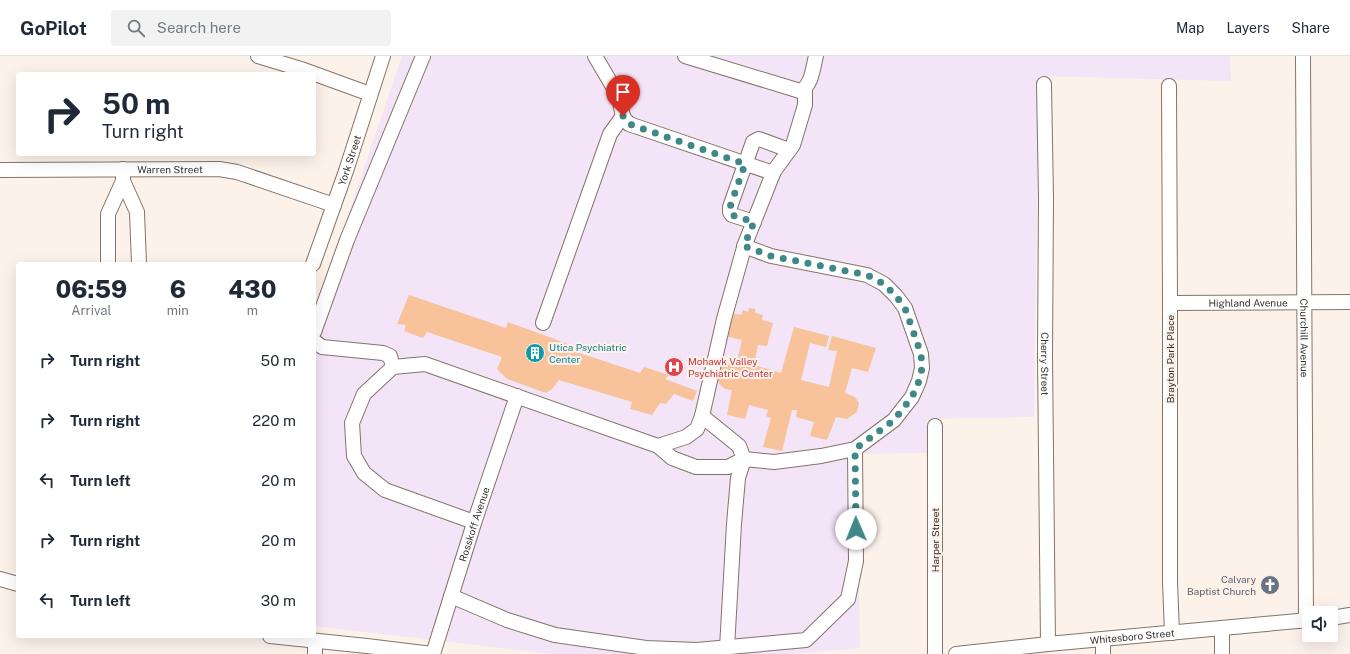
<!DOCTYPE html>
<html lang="en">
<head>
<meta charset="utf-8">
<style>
	:root { --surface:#fff; --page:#f2f2f3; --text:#1f2937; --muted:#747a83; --line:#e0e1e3 }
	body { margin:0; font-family:"Public Sans",sans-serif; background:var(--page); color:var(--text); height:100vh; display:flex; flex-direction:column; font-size:15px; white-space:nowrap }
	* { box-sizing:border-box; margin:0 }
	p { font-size:13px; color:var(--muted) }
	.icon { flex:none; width:22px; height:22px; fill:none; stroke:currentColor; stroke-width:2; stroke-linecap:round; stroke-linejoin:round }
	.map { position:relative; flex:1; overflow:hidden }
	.panel { position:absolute; left:16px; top:206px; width:300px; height:376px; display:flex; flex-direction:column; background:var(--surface); border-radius:4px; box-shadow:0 4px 16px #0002 }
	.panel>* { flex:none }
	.guide { position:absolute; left:16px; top:16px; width:300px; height:84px; border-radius:4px; box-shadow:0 4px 16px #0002; background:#fff; color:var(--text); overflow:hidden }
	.buttons { position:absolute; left:1302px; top:550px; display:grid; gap:8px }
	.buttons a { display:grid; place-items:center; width:36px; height:36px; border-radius:4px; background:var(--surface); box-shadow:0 4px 16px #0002; font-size:20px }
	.pin { position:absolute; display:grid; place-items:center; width:34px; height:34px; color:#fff; margin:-41px -17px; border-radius:50% 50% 50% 0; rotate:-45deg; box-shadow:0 0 4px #0007 }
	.pin .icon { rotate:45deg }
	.me { position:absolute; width:44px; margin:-22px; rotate:359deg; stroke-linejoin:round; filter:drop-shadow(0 0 3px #0008) }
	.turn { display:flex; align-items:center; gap:14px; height:84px; padding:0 20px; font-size:18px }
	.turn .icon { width:52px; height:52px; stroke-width:2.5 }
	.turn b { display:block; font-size:28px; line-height:34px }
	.eta { display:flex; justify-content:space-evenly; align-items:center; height:68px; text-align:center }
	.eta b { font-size:24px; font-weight:800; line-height:28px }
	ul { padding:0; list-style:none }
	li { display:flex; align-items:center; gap:12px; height:60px; padding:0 20px }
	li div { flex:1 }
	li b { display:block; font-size:15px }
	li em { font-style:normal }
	header { display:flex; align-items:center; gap:24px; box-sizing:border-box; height:56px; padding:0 20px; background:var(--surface); border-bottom:1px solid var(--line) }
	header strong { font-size:19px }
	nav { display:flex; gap:22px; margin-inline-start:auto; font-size:14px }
	.search { width:280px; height:36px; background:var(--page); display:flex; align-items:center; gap:10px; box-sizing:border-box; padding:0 14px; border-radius:4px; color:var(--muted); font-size:15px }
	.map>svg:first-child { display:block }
	.medical { fill:#f3e4f7 }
	.building { fill:#f8c29a }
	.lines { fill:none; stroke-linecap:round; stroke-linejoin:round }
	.minor-casing { stroke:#847468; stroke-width:16 }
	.minor { stroke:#fff; stroke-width:14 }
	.route { stroke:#408887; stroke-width:7; stroke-dasharray:0 12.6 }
	.labels { text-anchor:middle; stroke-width:4; stroke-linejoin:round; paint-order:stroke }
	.street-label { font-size:10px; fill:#37302b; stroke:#fdf2ea }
	.culture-label { font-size:10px; fill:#0d838f; stroke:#fdf2ea; text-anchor:start }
	.health-label { font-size:10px; fill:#be3a42; stroke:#fdf2ea; text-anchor:start }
	.worship-label { font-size:10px; fill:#5b616d; stroke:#fdf2ea; text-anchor:end }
</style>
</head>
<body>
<header>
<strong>GoPilot</strong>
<div class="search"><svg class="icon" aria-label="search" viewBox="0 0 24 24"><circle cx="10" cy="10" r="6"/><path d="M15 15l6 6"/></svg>Search here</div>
<nav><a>Map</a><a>Layers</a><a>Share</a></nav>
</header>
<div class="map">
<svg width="1350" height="598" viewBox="0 0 1350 598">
	<rect width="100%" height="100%" fill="#fdf2ea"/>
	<!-- medical -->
	<path class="medical" d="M402,0H1230L1231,25L1039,20L1034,361L927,363V397L857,398L860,592L792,598H553L314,570V260Z"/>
	<!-- building -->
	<path class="building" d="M409,239L506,272L508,266L568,288L567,293L640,317L644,311L669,319L665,323L697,335L693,345L674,338L666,348L660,347L652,359L630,353L632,346L559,324L552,333L546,337L507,323L497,313L502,301L427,276L423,282L404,275L406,269L397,268Z
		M749,252L755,253V257L763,259L762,264L773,267L767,290L758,289L754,309L781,317L794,271L829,280L826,291L810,287L801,324L829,331L837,295L828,294L832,280L876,292L868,316L852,312L845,337L855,341L859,347L857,356L847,363L836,361L827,384L810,380L814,366L796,361L797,354H792L782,395L763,391L771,362L766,360L768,354L749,349L745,363L727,359L732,334L725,333L720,329L717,323V317L721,311L726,309L730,308L736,311L742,284L725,280L731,257L741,259L743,254L748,256Z"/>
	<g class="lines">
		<defs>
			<g id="minor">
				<path d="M258,0L304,14L370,38"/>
				<path d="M595,0L619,41L623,61L629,68L773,117"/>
				<path d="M685,0L800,35C812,30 813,11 816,0"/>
				<path id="s1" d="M1303,0L1306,564"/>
				<path id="s2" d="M1044,28L1046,142L1045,301L1048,588"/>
				<path d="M1169,30L1170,247V526L1172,577"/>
				<path d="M123,113V125L137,156L139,208"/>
				<path id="s3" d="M0,114L219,113L237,116L334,149"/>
				<path d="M754,166L732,159L730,156V151L753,86L759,83L789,94"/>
				<path d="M108,208V158L123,125"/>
				<path id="s4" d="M313,208L346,115L383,0"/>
				<path id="s5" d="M1170,247L1350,246"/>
				<path d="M543,267L610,78L623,60"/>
				<path d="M314,276L347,184L423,0"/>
				<path d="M314,285L322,291L383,297L390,300L393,311"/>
				<path d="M658,390L672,402L696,411H728L744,403L739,390L702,360"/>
				<path d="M474,466L385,434L364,417L354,400L352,367L364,338L393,311L425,308L658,390L686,381L697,373L702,360L724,263L745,188L774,115L793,89L805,49V33"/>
				<path d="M0,523L18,528"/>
				<path d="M451,540L507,564L555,579L646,592L697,594L806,584L848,543L856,505L855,393"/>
				<path d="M1331,562L1350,559"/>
				<path d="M1222,572V598"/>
				<path d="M270,580L367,590L432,598"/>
				<path d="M315,585V598"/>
				<path d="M727,592L734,468L738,422L744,403L774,406L821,400L855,393L894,364L912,341L919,325L922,312L921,298L905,252L896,240L884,228L867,219L771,200L744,190"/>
				<path id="s6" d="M433,598L475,464L517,340"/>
				<path d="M935,598V370"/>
				<path id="s7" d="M956,598L1048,588L1309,564"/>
				<path d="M1103,598V584"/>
			</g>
		</defs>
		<!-- minor casing -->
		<use href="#minor" class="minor-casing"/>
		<!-- minor -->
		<use href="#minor" class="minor"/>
	</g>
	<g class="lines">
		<!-- route -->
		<path class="route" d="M623,60L629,68L745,108L730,151V156L732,159L754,166L744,190L771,200L867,219L884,228L896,240L905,252L921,298L922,312L919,325L912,341L894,364L855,393L856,473"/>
	</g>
	<!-- icons -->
	<defs>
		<symbol id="building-disc" viewBox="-11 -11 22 22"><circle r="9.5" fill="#0f9aa8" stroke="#fdf2ea"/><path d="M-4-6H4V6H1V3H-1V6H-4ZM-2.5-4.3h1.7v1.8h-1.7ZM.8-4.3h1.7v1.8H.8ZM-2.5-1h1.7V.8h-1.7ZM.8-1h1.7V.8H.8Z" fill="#fff"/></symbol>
		<symbol id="hospital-disc" viewBox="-11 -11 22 22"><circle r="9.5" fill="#e0444e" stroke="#fdf2ea"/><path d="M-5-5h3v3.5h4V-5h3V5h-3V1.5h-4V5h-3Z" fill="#fff"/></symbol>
		<symbol id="church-disc" viewBox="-11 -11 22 22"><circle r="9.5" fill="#6b7280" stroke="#fdf2ea"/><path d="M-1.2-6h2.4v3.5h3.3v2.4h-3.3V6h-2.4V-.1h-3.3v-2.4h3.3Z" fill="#fff"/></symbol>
	</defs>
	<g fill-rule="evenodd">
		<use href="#building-disc" x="524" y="286" width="22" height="22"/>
		<use href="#hospital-disc" x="663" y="300" width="22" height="22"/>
		<use href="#church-disc" x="1259" y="518" width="22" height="22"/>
	</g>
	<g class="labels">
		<!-- street labels -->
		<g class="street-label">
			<text dy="4" stroke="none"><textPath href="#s4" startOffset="110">York Street</textPath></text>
			<text dy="4" stroke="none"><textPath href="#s3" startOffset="170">Warren Street</textPath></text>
			<text dy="4" stroke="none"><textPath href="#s5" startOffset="78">Highland Avenue</textPath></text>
			<text dy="4" stroke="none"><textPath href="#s1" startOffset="282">Churchill Avenue</textPath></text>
			<text transform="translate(1170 303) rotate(-90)" y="4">Brayton Park Place</text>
			<text dy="4" stroke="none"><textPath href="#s2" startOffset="280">Cherry Street</textPath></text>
			<text dy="4" stroke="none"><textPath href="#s6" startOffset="136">Rosskoff Avenue</textPath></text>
			<text transform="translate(935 484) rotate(-90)" y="4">Harper Street</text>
			<text dy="4" stroke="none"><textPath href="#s7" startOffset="177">Whitesboro Street</textPath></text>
		</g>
		<!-- culture labels -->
		<g class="culture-label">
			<text x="549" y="295">Utica Psychiatric<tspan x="549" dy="12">Center</tspan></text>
		</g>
		<!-- health labels -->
		<g class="health-label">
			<text x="688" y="309">Mohawk Valley<tspan x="688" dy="12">Psychiatric Center</tspan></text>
		</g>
		<!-- worship labels -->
		<g class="worship-label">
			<text x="1256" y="527">Calvary<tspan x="1256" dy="12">Baptist Church</tspan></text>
		</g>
	</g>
</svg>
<div class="buttons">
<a><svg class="icon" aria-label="sound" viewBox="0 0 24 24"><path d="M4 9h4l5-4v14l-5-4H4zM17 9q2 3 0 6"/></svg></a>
</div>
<div class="pin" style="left:623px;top:60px;background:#d93025"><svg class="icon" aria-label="arrive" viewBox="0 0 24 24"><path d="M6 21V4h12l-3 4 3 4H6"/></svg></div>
<svg class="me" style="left:856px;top:473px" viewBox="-20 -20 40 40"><circle r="19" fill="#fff"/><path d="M0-13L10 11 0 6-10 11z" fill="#408887"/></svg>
<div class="guide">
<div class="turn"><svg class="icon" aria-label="right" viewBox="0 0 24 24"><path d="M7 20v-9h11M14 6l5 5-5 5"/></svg><div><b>50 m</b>Turn right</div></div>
</div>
<section class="panel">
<div class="eta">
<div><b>06:59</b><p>Arrival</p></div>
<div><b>6</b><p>min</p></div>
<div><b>430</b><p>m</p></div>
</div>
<ul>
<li><svg class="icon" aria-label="right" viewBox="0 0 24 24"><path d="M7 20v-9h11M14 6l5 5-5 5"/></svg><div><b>Turn right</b></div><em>50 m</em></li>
<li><svg class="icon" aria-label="right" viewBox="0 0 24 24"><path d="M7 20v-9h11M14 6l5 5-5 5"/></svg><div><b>Turn right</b></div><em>220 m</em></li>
<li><svg class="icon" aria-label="left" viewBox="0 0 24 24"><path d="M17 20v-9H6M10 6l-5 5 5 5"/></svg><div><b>Turn left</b></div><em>20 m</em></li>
<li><svg class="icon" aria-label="right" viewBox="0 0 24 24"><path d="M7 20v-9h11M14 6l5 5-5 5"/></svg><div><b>Turn right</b></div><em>20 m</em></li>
<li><svg class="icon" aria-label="left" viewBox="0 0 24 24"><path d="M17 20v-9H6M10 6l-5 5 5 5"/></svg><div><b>Turn left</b></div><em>30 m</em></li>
</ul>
</section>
</div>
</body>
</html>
